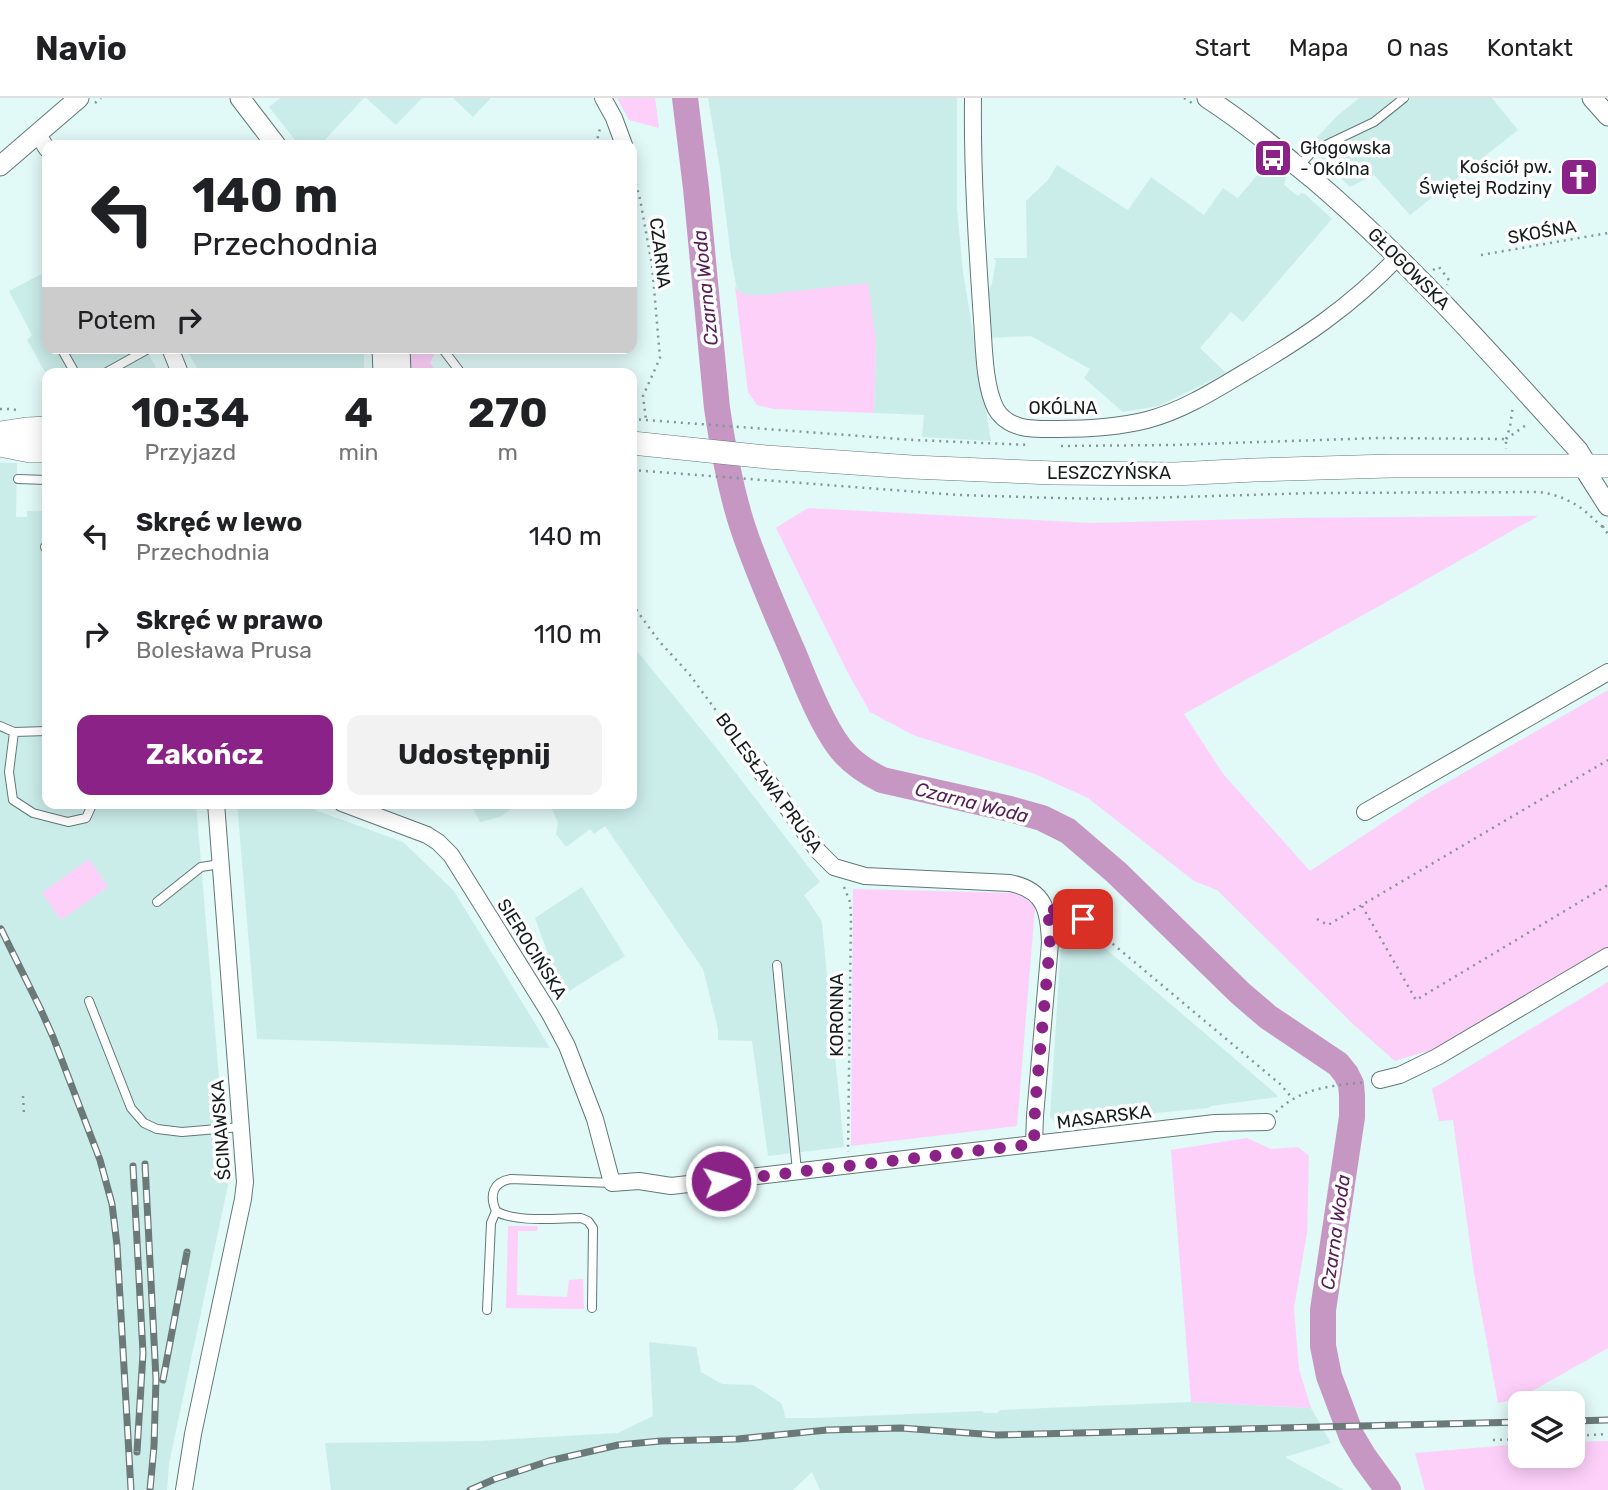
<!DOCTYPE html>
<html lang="pl">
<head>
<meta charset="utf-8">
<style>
	:root { --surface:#fff; --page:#f2f2f2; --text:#202124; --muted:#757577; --line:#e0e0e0; --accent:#8a2288 }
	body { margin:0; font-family:Rubik,sans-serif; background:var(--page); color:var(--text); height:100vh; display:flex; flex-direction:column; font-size:26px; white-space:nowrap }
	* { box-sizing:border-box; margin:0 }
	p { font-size:23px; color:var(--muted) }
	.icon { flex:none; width:38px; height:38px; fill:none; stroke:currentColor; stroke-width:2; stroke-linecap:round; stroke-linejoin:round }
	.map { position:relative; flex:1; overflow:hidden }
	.panel { position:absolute; left:42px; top:270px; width:595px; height:441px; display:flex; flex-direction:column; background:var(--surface); border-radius:14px; box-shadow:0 4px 18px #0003 }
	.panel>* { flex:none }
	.hud { position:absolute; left:42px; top:42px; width:595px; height:214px; border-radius:14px; box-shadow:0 4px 18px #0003; background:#fff; color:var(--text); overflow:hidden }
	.buttons { position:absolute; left:1508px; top:1293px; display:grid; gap:14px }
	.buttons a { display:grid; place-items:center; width:77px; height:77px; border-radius:14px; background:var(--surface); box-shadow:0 4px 18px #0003; font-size:35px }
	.pin { position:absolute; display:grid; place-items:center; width:60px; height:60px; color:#fff; margin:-30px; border-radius:14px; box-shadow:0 4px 10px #0006 }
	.me { position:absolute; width:77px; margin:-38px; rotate:84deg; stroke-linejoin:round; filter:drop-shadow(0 0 5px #0008) }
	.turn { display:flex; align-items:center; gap:24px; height:147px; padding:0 35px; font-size:32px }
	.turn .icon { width:91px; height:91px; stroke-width:2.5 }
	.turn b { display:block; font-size:49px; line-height:60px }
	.then { display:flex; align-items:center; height:66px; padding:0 35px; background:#0003; gap:14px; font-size:26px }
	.eta { display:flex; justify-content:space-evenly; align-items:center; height:119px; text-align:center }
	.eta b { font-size:42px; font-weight:700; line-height:49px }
	.cta { display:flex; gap:14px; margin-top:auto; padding:14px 35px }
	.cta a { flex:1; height:80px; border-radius:14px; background:var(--accent); color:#fff; font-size:28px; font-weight:700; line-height:80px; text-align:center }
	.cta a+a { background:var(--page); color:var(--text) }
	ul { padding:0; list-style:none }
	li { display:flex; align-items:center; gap:21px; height:98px; padding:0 35px }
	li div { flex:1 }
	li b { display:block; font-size:26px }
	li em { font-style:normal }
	header { display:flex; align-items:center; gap:42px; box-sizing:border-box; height:98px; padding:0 35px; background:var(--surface); border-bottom:2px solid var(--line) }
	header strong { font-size:33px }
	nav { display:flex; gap:38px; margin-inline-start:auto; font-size:24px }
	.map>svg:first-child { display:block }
	.built { fill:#cbedea }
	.green { fill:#fdd0fa }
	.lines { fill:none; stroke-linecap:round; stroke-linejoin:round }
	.river { stroke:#c697c3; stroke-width:26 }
	.service-casing { stroke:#627876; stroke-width:10 }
	.minor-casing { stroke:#627876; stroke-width:18 }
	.tertiary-casing { stroke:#627876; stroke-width:21 }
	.secondary-casing { stroke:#627876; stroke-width:24 }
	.path { stroke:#859695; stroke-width:2.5; stroke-dasharray:2 5; stroke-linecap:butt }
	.service { stroke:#fff; stroke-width:8 }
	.minor { stroke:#fff; stroke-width:16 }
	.tertiary { stroke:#fff; stroke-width:19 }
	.secondary { stroke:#fff; stroke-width:23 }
	.rail-casing { stroke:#6b7a79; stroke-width:7 }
	.rail { stroke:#fff; stroke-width:4.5; stroke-dasharray:13; stroke-linecap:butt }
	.route { stroke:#8a2288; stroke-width:12; stroke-dasharray:0 21.6 }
	.labels { text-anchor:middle; stroke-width:7; stroke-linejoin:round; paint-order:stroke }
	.poi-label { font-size:18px; fill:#151e1d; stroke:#fff; text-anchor:start }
	.street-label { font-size:18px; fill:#151e1d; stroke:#fff }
	.water-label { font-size:19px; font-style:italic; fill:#561e55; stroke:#fff }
</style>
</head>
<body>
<header>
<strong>Navio</strong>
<nav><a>Start</a><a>Mapa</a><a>O nas</a><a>Kontakt</a></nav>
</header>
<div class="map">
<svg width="1608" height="1392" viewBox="0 0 1608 1392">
	<rect width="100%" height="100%" fill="#e1f9f7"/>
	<!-- built -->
	<path class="built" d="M280,0H364L320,47H299L269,9Z
		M366,0H422L396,27Z
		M453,0H491L473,19Z
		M708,0H957V111L963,174L991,343L922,339L924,317L874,315L876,243L762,197H744L737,192L731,159L720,71Z
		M1359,0H1492L1518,32L1410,117L1374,77L1350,89L1308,49L1338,17Z
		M1268,64L1286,79L1284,87L1298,98L1301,95L1305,96L1332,121L1243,224L1231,214L1200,250L1226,275L1159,308L1123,314L1084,280L1090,271L1031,238L989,240L988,194L992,185L996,163L993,160H1027L1026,103L1048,82L1057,67L1128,112L1151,79L1204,117L1223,90L1238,100Z
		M47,173V250H145L156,269L145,275H47V277L27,242L32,237L9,193Z
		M185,250H364V275H200Z
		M0,365H17L16,419H27V413H47V705H196L228,1087L169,1366L167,1392H0Z
		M632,547L714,647L820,784L804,797L821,822L822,826L844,1049L768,1058L752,943L718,942V931L703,871L605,728L594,736L590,731L566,749L556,736L558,724L549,705H632Z
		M237,705H296L403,744L454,793L550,950L257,941Z
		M470,705H520L500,719L480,724Z
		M582,789L625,858L563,897L535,820Z
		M1079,828L1276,996L1278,999L1211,1008L1208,1010L1056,1025L1050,1019L1062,830Z
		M649,1244L696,1249L701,1274L722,1286L753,1287L781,1305L784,1313L785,1320H815L982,1313L984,1315H997L1000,1312L1191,1304L1311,1310L1331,1345L1285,1359L1344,1392H820L812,1374L793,1392H331L325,1345L479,1343L618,1335L653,1318Z"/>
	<!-- green -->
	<path class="green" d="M617,0H655L659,30L629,22Z
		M868,185L876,243L874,315L774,311L757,307L748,294L735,188C740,199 751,197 761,197Z
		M407,250H433L434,257L430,265L437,275H407Z
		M808,410L1091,425L1289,420L1538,418L1390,502L1184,616L1224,677L1310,773L1425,697L1608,592V850L1444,948L1395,963L1355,928L1217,792L1194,783L1088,700L1035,676L913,637L870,614L849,577L776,430Z
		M89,761L108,789L61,822L42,795Z
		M853,791L1015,795L1027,801L1035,809L1017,1028L851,1048Z
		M1608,884V1250L1520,1300L1498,1305L1474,1175L1453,1022L1439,1023L1432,991Z
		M1247,1040L1271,1051L1298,1049L1309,1058L1307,1135L1294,1210L1299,1271L1311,1310L1191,1304L1171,1052Z
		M508,1128H538L537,1133H518L517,1197L567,1199L569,1182L583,1181L584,1211L506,1210Z
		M1608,1343V1392H1425L1415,1355L1521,1346V1358H1573V1344Z"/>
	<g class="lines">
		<!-- river -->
		<path class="river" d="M685,0L696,90L717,310C723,350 730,391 743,430C757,472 775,513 793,554C805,583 821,625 840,650C851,664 866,674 882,682L1010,711L1042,720L1068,733L1117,775L1240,895L1268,919L1338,966L1346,976L1351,986L1352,998V1019L1323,1212V1248L1329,1278L1352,1339L1364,1359L1388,1392"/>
		<defs>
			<path id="service" d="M1298,69L1313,53L1374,24L1404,0
				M61,250L75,275
				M442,250L461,275
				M105,275L150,250
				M18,381L47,382
				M45,449L47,452
				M0,628L14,634L9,674L13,702L33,715L68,724L86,720L93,705
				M14,634L47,633
				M157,804L201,769L220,766
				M777,867L797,1073
				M89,903L131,1010L144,1025L157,1031L182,1034L241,1029
				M592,1210L593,1130L588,1123L581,1120C559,1120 514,1125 496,1113C489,1097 493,1084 511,1081L612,1085
				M487,1212L491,1125L496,1113"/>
			<path id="minor" d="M603,0L614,20L624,47
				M973,0C972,74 977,148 982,222C984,248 984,288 996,311C1009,333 1035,331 1058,331C1088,331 1119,329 1147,322C1181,313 1212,294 1242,276C1302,241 1350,209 1398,159
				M37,35L47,51
				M170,250L180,275
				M755,666L777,695L818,753L834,769L865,778L1010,785C1045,792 1049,813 1050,845L1035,1018L1034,1046
				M342,705L427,737L438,744L451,757L550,916L567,948L595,1021L612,1085L639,1083L671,1088L1215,1025L1267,1024
				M1365,714L1608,574
				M1380,982L1400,977L1437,959L1608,858
				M184,1392L193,1336L243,1101L245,1084L216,705"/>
			<path id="tertiary" d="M240,0L276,47
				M1207,0C1244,24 1279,53 1313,81C1409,163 1493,258 1578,352L1584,362L1587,375L1608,408
				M1592,0L1608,18
				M0,68L79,0
				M382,250L383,275
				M400,250L401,275"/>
			<path id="secondary" d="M0,335L28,331L47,330
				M632,345L766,359L912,369L1054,375L1175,376L1254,372L1390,368H1608
				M0,347L30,353H47"/>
		</defs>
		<!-- service casing -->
		<use href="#service" class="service-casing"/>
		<!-- minor casing -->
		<use href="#minor" class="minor-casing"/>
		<!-- tertiary casing -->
		<use href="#tertiary" class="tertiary-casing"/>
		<!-- secondary casing -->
		<use href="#secondary" class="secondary-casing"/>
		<!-- path -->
		<path class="path" d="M1184,0L1192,5
			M95,5L101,0
			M596,47L600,30
			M632,72L640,101L652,167L660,260L643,298L646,322
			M1481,157L1608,135
			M1433,172L1439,169L1449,182L1447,187
			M0,311H12L20,313
			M632,321L914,342L1030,347
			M1506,341L1510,329L1513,307
			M1506,341L1529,325
			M1061,348L1172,347L1378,340L1506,341V351
			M632,372L958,397L1057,400L1114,401L1313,395L1539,394C1554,396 1568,401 1581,410C1589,416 1595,423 1603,429
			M1604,428L1603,429L1608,436
			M632,506L659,543L690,577L747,655
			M844,789L850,804L851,818L848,1054
			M1362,808L1416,902L1608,787
			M1060,813L1083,821L1280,986L1293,1001
			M1317,821L1328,827L1608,662
			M23,998L24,1016
			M1276,1014C1302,989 1332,988 1366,984
			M1573,1338L1608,1336
			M1493,1342L1521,1341"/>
		<!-- service -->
		<use href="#service" class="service"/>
		<!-- minor -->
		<use href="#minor" class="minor"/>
		<!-- tertiary -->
		<use href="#tertiary" class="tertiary"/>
		<!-- secondary -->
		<use href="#secondary" class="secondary"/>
		<defs>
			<path id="rail" d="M1,831L40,910L53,939L100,1062L112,1106L117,1147L131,1392
				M145,1066L156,1281L154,1348L150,1392
				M133,1068L143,1255L137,1354
				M163,1282L187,1154
				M1573,1323L1608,1322
				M470,1392L495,1381L549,1363L618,1347L661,1343L738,1341L827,1332L901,1330L996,1337L1521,1324"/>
		</defs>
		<!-- rail casing -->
		<use href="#rail" class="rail-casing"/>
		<!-- rail -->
		<use href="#rail" class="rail"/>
	</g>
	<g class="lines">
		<!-- route -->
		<path class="route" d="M721,1083L1034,1046L1035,1009L1050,845L1049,822L1045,810L1066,814L1083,821"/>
	</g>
	<!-- icons -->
	<defs>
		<symbol id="bus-square" viewBox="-11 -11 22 22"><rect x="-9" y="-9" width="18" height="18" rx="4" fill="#8a2288" stroke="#fff"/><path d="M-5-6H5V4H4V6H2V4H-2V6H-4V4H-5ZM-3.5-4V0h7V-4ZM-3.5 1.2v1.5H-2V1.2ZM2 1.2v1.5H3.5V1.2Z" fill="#fff"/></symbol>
		<symbol id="church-square" viewBox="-11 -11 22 22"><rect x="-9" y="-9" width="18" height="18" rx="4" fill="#8a2288" stroke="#fff"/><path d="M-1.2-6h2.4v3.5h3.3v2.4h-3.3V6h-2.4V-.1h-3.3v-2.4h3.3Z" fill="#fff"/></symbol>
	</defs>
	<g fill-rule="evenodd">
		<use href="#bus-square" x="1251" y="38" width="44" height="44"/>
		<use href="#church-square" x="1557" y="57" width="44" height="44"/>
	</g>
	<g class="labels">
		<!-- poi labels -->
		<g class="poi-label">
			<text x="1300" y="56">Głogowska<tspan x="1300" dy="21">- Okólna</tspan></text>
			<text x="1552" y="75" text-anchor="end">Kościół pw.<tspan x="1552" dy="21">Świętej Rodziny</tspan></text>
		</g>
		<!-- street labels -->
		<g class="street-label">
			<text transform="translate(1542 134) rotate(-10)" y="6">SKOŚNA</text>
			<text transform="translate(660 155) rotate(83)" y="6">CZARNA</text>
			<text transform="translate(1409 171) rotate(45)" y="6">GŁOGOWSKA</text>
			<text x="1063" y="316">OKÓLNA</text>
			<text x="1109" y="381">LESZCZYŃSKA</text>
			<text transform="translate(769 685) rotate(54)" y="6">BOLESŁAWA PRUSA</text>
			<text transform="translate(532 851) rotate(58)" y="6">SIEROCIŃSKA</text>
			<text transform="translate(837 917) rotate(-90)" y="6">KORONNA</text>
			<text transform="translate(1104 1019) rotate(-7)" y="6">MASARSKA</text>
			<text transform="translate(221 1032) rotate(-94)" y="6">ŚCINAWSKA</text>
		</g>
		<!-- water labels -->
		<g class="water-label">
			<text transform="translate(705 190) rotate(-96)" y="7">Czarna Woda</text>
			<text transform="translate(972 704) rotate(14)" y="7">Czarna Woda</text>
			<text transform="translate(1335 1134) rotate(-82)" y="7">Czarna Woda</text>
		</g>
	</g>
</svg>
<div class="buttons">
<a><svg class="icon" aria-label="layers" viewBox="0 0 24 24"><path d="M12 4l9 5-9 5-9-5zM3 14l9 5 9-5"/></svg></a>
</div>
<div class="pin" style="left:1083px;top:821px;background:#d93025"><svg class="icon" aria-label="arrive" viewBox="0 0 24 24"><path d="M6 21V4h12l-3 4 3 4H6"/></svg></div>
<svg class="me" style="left:721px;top:1083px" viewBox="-20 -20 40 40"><circle r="17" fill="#8a2288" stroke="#fff" stroke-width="3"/><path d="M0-11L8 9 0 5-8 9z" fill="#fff"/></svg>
<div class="hud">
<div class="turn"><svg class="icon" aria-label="left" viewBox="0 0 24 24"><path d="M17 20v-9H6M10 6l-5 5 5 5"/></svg><div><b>140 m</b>Przechodnia</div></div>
<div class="then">Potem<svg class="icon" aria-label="right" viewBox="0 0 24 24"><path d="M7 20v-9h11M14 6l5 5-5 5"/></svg></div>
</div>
<section class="panel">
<div class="eta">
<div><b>10:34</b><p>Przyjazd</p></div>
<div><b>4</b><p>min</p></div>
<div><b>270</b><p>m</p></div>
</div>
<ul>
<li><svg class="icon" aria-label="left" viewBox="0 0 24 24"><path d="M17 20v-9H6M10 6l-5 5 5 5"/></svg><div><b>Skręć w lewo</b><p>Przechodnia</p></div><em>140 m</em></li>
<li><svg class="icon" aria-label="right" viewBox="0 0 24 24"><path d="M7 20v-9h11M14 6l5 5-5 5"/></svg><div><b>Skręć w prawo</b><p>Bolesława Prusa</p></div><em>110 m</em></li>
</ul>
<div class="cta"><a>Zakończ</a><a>Udostępnij</a></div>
</section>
</div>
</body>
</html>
